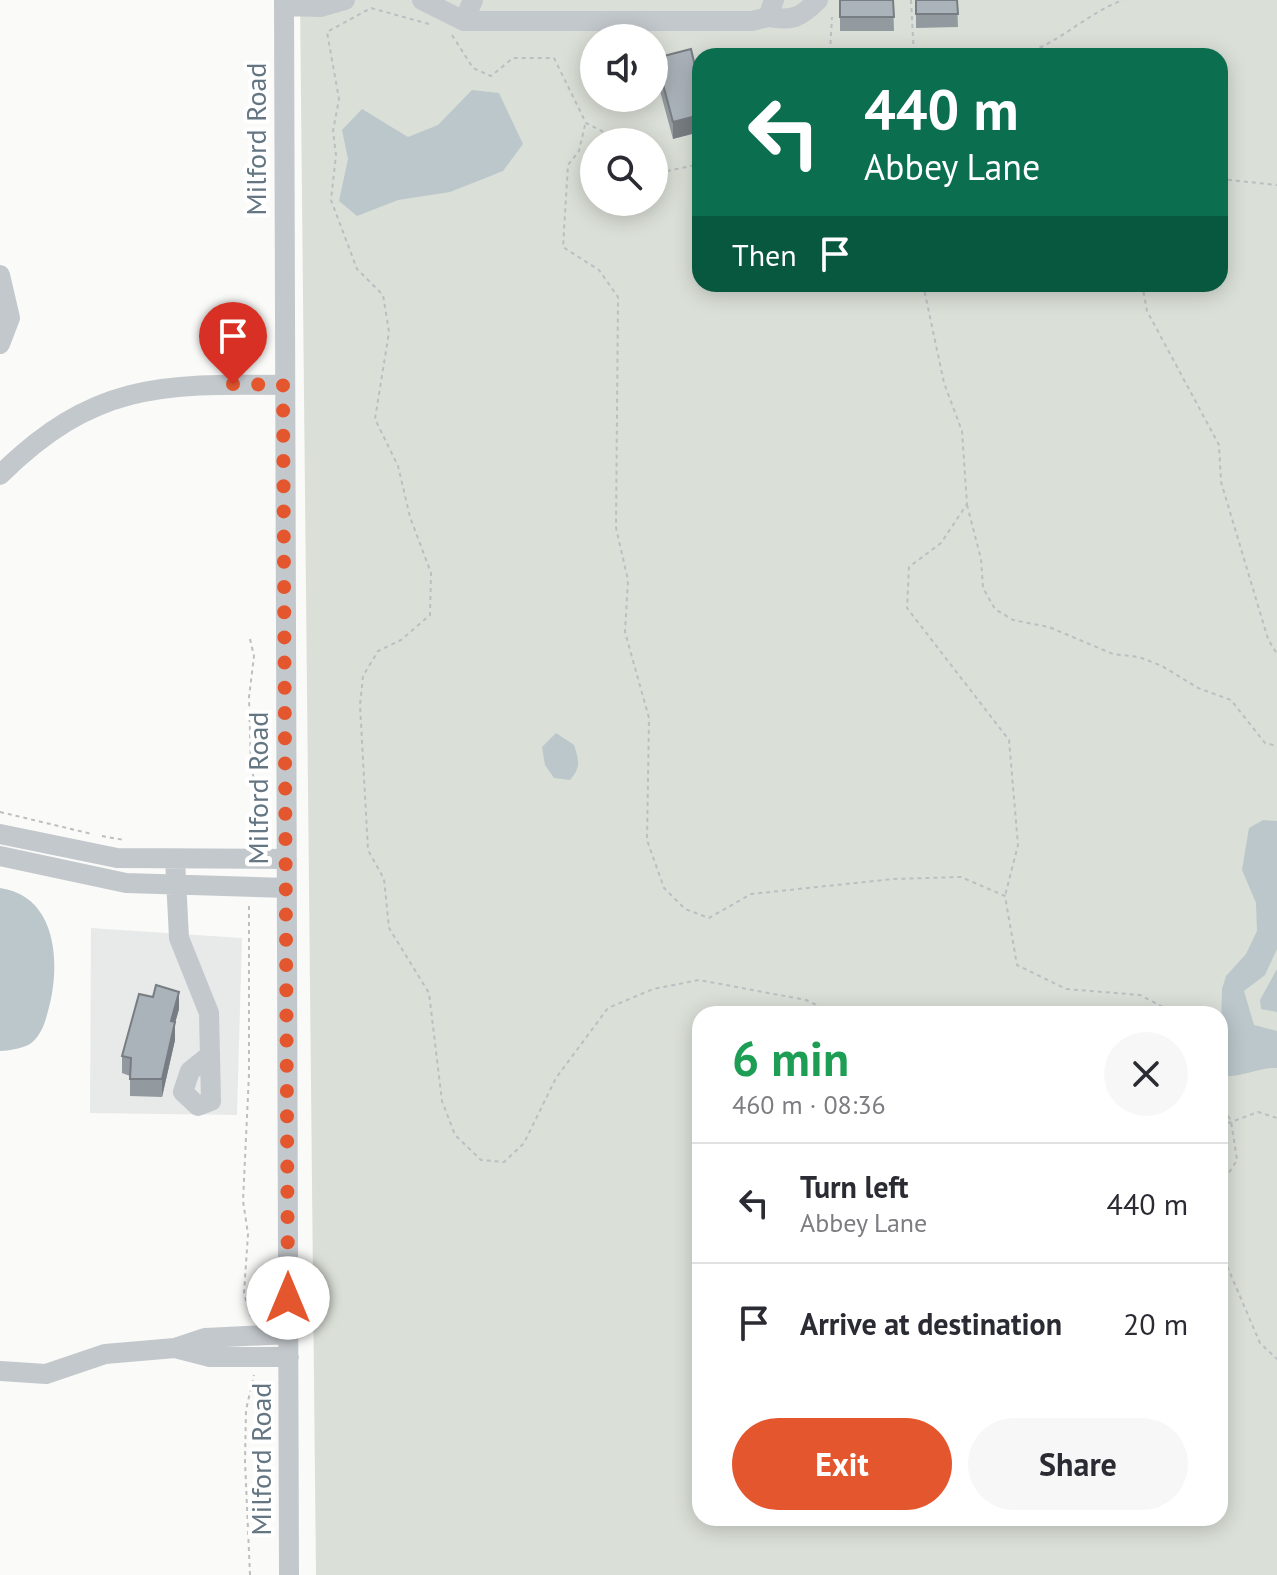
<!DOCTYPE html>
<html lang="en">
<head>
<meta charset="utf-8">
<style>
	:root { --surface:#fff; --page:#f7f7f7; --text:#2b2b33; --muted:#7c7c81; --line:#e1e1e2; --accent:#e4572e }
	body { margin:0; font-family:"PT Sans",sans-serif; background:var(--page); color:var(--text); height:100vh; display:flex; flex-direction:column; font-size:30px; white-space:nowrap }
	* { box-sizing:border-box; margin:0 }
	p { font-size:26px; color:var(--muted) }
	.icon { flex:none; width:44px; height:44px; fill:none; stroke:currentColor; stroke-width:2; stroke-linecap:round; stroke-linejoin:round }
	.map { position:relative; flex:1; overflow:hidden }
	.drawer { position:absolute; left:692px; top:1006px; width:536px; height:520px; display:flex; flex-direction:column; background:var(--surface); border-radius:24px; box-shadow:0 4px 20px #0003 }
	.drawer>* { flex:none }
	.banner { position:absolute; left:692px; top:48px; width:536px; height:244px; border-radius:24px; box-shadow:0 4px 20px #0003; background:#0b6e4f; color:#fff; overflow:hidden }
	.tools { position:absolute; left:580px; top:24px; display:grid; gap:16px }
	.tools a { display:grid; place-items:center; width:88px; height:88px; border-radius:50%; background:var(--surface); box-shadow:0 4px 20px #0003; font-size:40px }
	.pin { position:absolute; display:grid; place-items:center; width:68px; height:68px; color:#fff; margin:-82px -34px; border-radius:50% 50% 50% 0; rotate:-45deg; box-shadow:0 0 8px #0007 }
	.pin .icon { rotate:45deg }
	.me { position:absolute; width:88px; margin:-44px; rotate:0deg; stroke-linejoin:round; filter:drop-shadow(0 0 6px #0008) }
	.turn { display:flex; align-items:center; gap:28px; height:168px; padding:0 40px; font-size:36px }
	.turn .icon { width:104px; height:104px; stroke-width:2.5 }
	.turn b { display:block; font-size:56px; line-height:68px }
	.then { display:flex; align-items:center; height:76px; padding:0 40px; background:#0003; gap:16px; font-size:30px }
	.round { display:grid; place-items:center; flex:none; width:84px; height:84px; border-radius:42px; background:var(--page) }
	.headline { display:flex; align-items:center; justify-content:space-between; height:136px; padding:0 40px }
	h1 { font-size:48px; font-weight:800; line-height:60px; color:#1e9e55 }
	.button { display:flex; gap:16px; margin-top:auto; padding:16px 40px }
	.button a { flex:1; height:92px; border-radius:48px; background:var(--accent); color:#fff; font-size:32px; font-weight:800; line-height:92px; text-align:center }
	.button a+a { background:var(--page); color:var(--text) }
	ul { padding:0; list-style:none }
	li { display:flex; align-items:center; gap:24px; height:120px; padding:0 40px; border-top:2px solid var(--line) }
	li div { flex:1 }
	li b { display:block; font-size:30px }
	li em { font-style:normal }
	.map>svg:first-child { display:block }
	.built { fill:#e8e9e9 }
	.green { fill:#dadfd7; fill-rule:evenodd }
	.water { fill:#bbc7cb }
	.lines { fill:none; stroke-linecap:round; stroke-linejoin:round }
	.path { stroke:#bbbfc2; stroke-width:2; stroke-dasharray:4 4; stroke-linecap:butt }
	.minor { stroke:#c3c8cc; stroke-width:20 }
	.wall { fill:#929a9f }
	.shaded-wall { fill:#777d82 }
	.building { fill:#aab3b9; stroke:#777d82; stroke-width:2 }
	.route { stroke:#e4572e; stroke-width:14; stroke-dasharray:0 25.2 }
	.labels { text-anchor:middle; stroke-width:8; stroke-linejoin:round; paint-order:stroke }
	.street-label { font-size:28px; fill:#657683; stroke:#fff }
</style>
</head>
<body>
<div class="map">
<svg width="1277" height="1575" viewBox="0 0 1277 1575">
	<rect width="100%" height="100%" fill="#fafaf8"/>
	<!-- built -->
	<path class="built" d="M91,928L242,938L237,1115L90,1113Z"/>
	<!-- green -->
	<path class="green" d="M300,0H1277V1575H316ZM594,38H654V98H594ZM700,56H1220V284H700ZM594,142H654V202H594ZM700,1014H1220V1518H700Z"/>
	<!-- water -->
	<path class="water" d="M472,90L499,93L523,144L503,171L450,192L398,200L357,216L339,201L348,159L342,130L362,109L408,137L438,125Z
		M556,733L574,745C579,760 581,768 570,780L554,778L545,765L542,747Z
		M1263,820L1277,821V949L1265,975L1244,991L1254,1025L1277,1031V1068C1258,1067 1236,1080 1220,1075L1222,989L1226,976L1246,954L1257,931L1256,903L1242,870L1249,828Z
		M0,888C58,896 61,966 48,1011C45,1023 41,1036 30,1044C23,1048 9,1051 0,1051Z
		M1277,969V1012L1261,1009L1260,1000Z"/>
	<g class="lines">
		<!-- path -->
		<path class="path" d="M911,0L914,56
			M429,24L371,8L327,32L339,99L333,131L336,155L331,200L357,269L383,295L389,332L375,419L398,466L410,517L431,573L430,615L401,640L378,651L363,676L360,705L368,850L384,879L389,928L429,993L442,1101L455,1135L481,1160L504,1162L524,1143L556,1078L608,1008L653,989L699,980L806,1000L835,1014
			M452,35L473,68L491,76L513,58H554L586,123L623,142
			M830,52L832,17
			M783,56L791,51L887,56
			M1017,56C1057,46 1085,14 1123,0
			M585,125L579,151L568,165L563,247L599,270L618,297L616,528L628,580L625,632L649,718L647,840L664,888L685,909L709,918L751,894L893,879L961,877L1005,896L1017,965L1066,989L1140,995L1176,1014
			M654,164L663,172L700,164
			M1220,179L1277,185
			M923,284L944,383L962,431L967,504L941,543L909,567L907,608L1009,740L1018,845L1005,896
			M1142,284L1147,311L1219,445L1221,482L1268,639L1277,654
			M967,505L981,559L983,588L995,609L1013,620L1049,627L1113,654L1139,657L1162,666L1198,688L1231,700L1265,743L1277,746
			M250,639L254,656L249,697L251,767L255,783L253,840
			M0,812L92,834
			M102,836L124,840
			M249,906V1074L243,1201L248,1234L244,1293L251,1317
			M1220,1102L1231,1121L1237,1160L1220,1187
			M1220,1126L1258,1112L1277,1118
			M1220,1263L1227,1266L1260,1343L1277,1359
			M250,1575L245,1461L246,1410L254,1375"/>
		<!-- minor -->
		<path class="minor" d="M284,0L289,1575
			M422,0L464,21H752L768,17L774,0
			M284,6L321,7L345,0
			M768,17C793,21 800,18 818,0
			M464,21L473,0
			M0,275L10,318L0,344
			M0,475C92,384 160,383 283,385
			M0,834L117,858L287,859
			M0,856L126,883L287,888
			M175,859L179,938L209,1013L211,1101L198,1106L183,1092L190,1071L210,1055
			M175,1348L210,1357H289
			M0,1371L46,1374L105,1354L175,1348L205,1338L289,1334"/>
	</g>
	<!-- wall -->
	<path class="wall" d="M840,0H893L894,31H840Z
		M916,0H957L958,27L916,28Z
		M656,58L698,79L673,139L656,76Z
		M179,1009L175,1023V1040L162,1097L130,1096V1076L122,1073V1056Z"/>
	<!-- shaded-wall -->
	<path class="shaded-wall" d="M700,115V132L673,139V122Z
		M179,992V1009L175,1023V1040L162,1097V1079L171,1021Z"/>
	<!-- building -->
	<path class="building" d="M840,0H893L894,17H840Z
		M916,0H957L958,14H916Z
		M691,49L698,79L700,78V115L673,122L656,58Z
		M156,985L179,992L171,1021L175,1022L162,1079H130L131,1058L122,1056L139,994L153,997Z"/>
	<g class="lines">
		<!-- route -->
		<path class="route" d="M233,384L283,385L288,1298"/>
	</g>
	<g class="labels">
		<!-- street labels -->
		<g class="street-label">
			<text transform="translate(256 139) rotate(-90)" y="10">Milford Road</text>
			<text transform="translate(258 788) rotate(-90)" y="10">Milford Road</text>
			<text transform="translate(261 1459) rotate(-90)" y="10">Milford Road</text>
		</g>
	</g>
</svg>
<div class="tools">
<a><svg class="icon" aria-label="sound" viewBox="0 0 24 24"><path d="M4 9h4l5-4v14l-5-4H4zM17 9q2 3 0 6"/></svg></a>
<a><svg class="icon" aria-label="search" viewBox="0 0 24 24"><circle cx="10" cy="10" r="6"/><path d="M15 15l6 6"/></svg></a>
</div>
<div class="pin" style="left:233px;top:384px;background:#d93025"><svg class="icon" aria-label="arrive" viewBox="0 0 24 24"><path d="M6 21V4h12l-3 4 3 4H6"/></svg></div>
<svg class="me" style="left:288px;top:1298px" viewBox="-20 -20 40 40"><circle r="19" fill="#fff"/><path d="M0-13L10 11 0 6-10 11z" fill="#e4572e"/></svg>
<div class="banner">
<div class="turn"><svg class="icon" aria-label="left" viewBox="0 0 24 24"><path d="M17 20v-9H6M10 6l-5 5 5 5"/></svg><div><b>440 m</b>Abbey Lane</div></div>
<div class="then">Then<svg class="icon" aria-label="arrive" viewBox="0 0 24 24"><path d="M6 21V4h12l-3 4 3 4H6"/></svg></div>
</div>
<section class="drawer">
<div class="headline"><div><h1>6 min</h1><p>460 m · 08:36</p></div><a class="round"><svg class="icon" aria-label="close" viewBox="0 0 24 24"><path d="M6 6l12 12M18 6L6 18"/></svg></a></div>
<ul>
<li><svg class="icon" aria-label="left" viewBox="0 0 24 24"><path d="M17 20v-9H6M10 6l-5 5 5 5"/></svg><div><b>Turn left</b><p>Abbey Lane</p></div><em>440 m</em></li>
<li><svg class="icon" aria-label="arrive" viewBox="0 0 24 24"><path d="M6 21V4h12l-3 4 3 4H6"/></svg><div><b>Arrive at destination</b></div><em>20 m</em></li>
</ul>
<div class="button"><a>Exit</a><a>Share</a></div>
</section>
</div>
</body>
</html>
